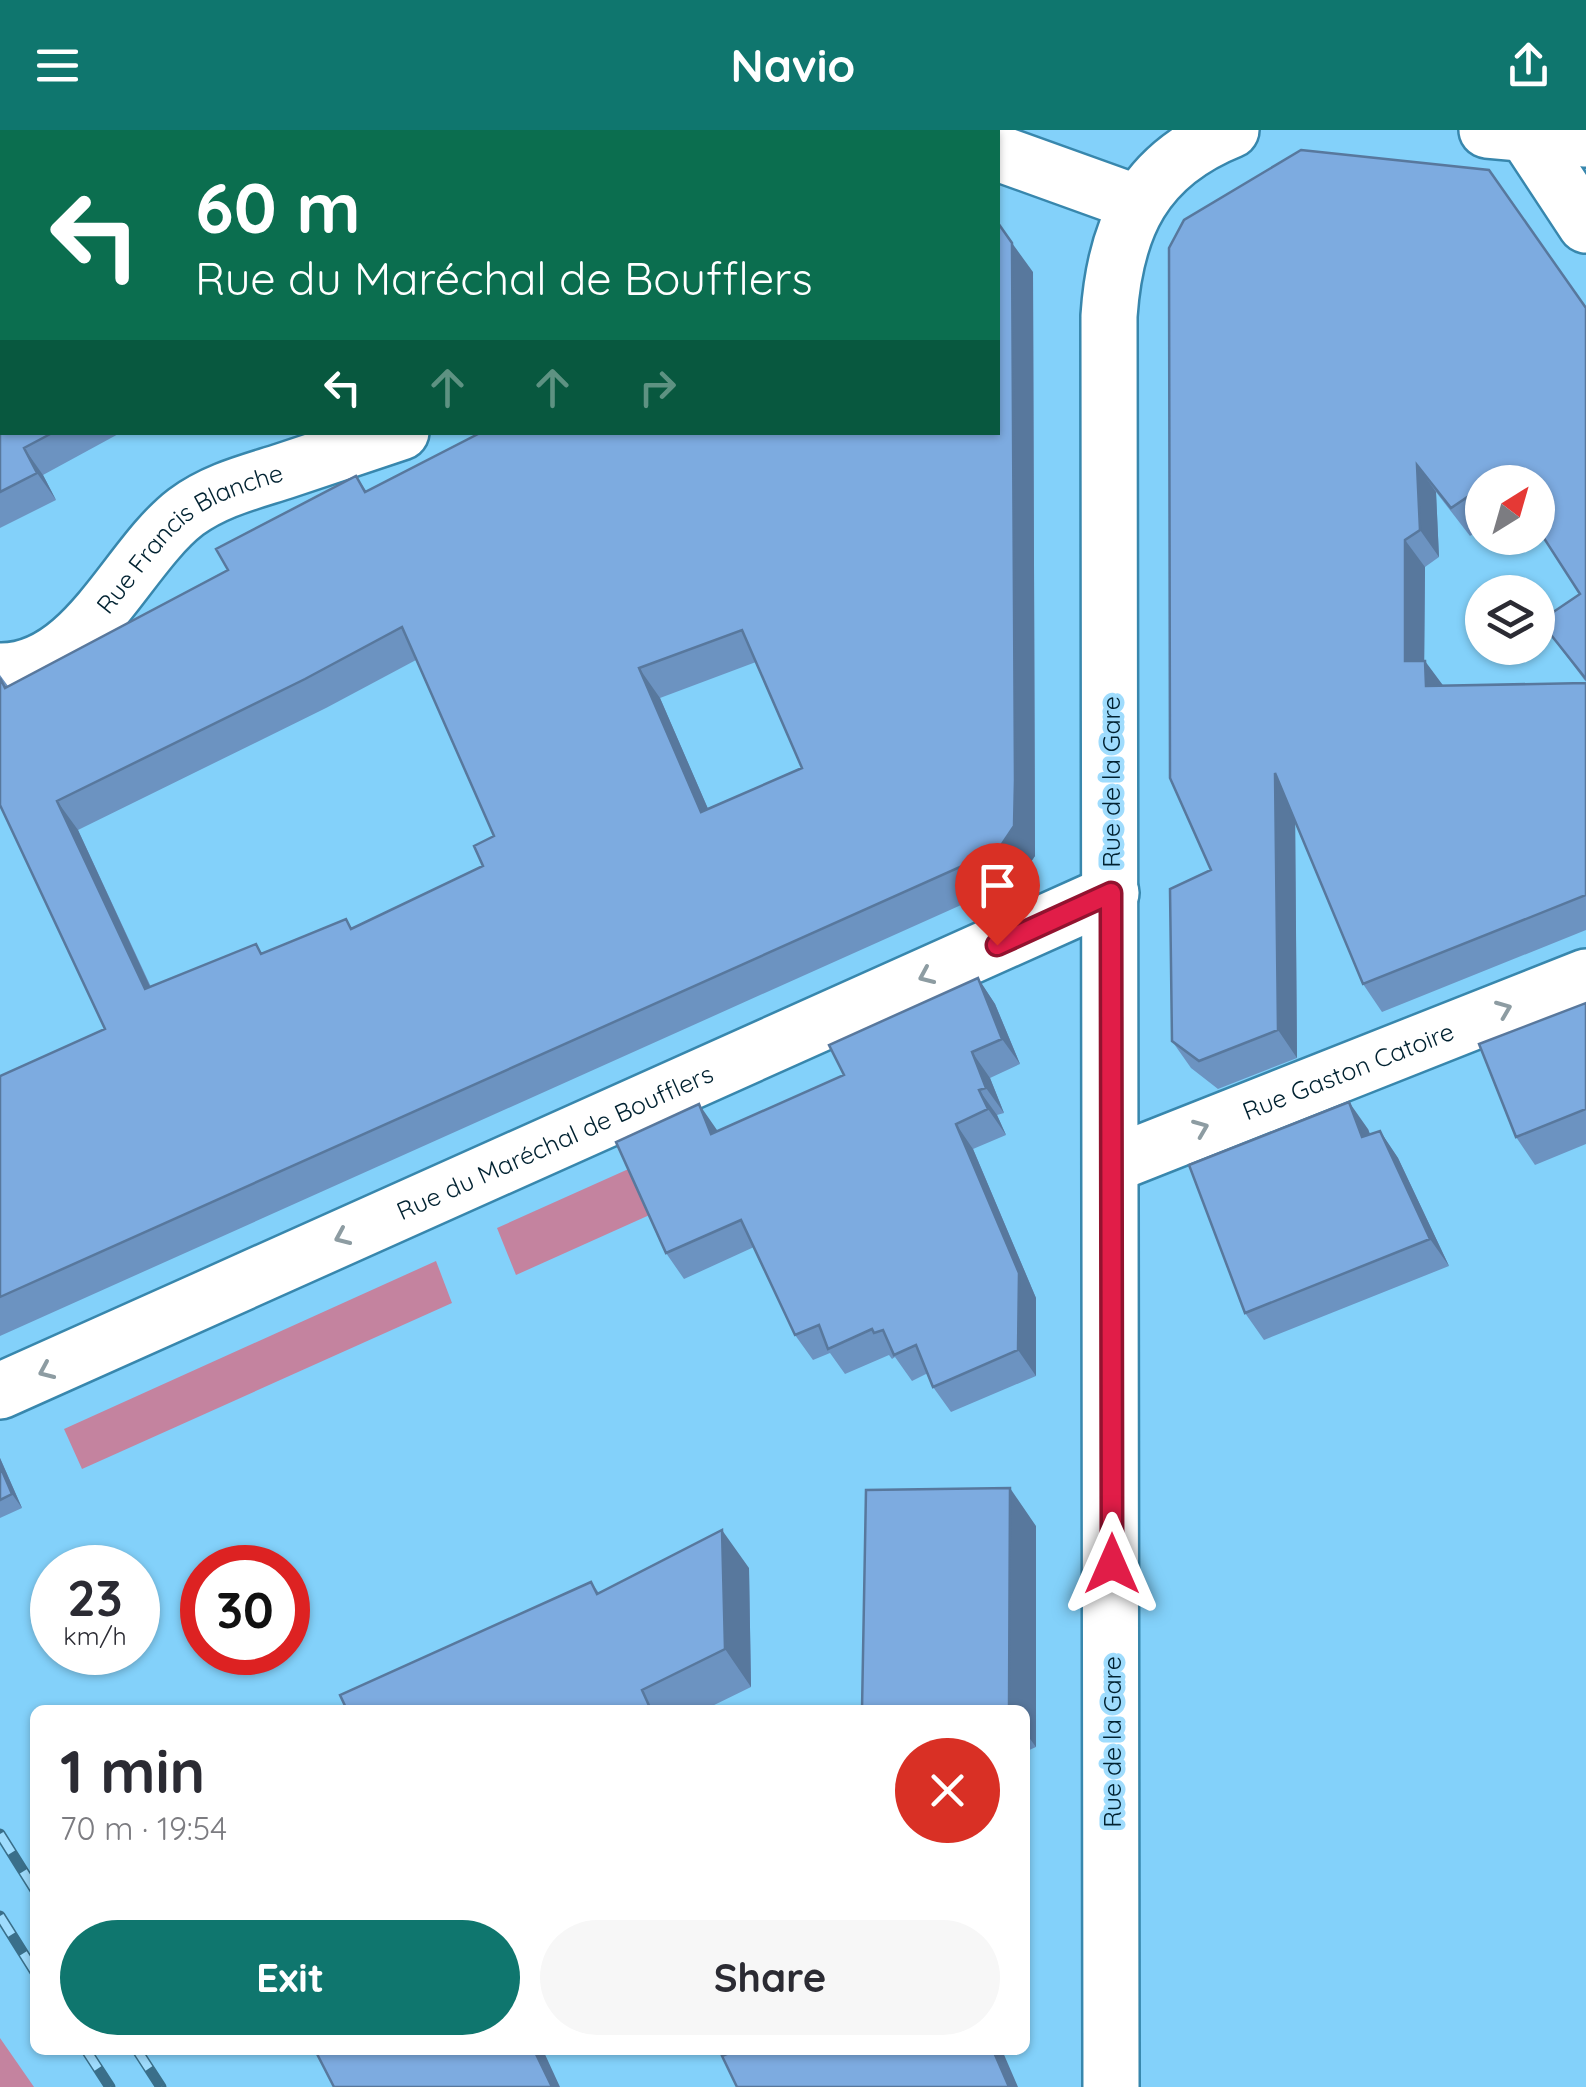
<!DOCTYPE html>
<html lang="en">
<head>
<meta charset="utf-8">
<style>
	:root { --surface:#fff; --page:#f7f7f7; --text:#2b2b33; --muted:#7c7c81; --accent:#0f766e }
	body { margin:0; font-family:Quicksand,sans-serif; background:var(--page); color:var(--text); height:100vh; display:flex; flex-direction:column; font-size:38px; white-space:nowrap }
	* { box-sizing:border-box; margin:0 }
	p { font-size:32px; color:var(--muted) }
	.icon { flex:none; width:55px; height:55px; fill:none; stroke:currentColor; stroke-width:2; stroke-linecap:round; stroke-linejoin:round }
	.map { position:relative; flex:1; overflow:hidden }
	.panel { position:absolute; left:30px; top:1575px; width:1000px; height:350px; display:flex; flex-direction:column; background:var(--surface); border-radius:15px; box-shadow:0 2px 8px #0004 }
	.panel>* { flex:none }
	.guide { position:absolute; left:0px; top:0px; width:1000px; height:305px; box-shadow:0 2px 8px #0004; background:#0b6e4f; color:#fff; overflow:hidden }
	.needle { width:65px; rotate:37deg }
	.buttons { position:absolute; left:1465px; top:335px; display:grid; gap:20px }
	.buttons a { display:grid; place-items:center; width:90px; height:90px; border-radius:50%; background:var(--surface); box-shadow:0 2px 8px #0004; font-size:50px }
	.speed { position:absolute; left:30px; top:1415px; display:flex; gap:20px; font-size:50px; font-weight:700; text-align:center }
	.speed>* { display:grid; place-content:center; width:130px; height:130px; border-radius:50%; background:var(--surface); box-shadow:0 2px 8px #0004; line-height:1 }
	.speed small { font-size:25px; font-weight:400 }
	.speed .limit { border:15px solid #d22; background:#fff; color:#111 }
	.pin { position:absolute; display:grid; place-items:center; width:85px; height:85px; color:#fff; margin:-102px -42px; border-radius:50% 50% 50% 0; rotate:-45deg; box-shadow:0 0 10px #0007 }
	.pin .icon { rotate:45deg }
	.me { position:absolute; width:110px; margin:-55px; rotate:0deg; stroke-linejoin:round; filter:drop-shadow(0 0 8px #0008) }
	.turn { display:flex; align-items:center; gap:35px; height:210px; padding:0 30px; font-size:45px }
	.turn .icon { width:130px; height:130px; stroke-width:2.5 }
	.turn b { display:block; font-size:70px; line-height:85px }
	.lanes { display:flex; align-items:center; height:95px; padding:0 30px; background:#0003; justify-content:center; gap:50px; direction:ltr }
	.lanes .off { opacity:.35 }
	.round { display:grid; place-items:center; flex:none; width:105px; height:105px; border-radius:52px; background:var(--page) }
	.headline { display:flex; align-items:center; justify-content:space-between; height:170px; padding:0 30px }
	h1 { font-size:60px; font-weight:700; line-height:75px }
	.primary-button { display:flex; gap:20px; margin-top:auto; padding:20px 30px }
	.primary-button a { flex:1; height:115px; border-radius:60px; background:var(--accent); color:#fff; font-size:40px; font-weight:700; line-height:115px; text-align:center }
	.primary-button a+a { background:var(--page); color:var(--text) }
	header { display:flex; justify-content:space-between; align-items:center; height:130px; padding:0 30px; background:var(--accent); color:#fff; font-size:45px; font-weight:700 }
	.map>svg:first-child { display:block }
	.green { fill:#c4839f }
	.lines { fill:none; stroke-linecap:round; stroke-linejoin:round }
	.minor-casing { stroke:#3887ad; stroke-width:60 }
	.minor { stroke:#fff; stroke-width:55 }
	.rail-casing { stroke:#3a6f8a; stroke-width:11 }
	.rail { stroke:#9fdcfd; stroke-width:8; stroke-dasharray:22; stroke-linecap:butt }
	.wall { fill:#6c93c1; fill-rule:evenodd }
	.shaded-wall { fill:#58789d }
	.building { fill:#7dabe0; stroke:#58789d; stroke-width:2.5; fill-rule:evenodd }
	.oneway { stroke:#8d9ca2 }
	.route-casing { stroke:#92132f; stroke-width:25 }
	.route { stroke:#e11d48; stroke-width:18 }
	.labels { text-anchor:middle; stroke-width:9; stroke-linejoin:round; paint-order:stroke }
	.street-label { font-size:25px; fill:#012231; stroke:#9fdcfd }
</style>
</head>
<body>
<header><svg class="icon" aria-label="menu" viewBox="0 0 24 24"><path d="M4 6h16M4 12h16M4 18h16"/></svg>Navio<svg class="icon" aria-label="share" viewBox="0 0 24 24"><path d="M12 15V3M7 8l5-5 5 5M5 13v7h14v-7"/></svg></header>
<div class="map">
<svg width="1586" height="1957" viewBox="0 0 1586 1957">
	<rect width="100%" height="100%" fill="#83d1fa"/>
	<!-- green -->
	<path class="green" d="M633,1037L654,1083L516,1145L497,1098Z
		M436,1131L452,1173L82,1339L64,1299Z
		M0,1908L34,1957H0Z"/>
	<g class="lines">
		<defs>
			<g id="minor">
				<path d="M920,0L928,2"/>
				<path d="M1487,0L1586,9"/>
				<path d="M738,2L739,0"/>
				<path d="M1526,4L1586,95"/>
				<path d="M998,23L1137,73"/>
				<path id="s1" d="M0,541C85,542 127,427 186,382C216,360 250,352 284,341C323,328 362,315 401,302"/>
				<path id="s2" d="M1111,1035L1586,847"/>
				<path id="s3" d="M0,1261L1111,763"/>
				<path d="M1111,1957L1109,186C1115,97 1144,35 1231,0"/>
			</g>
		</defs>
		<!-- minor casing -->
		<use href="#minor" class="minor-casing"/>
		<!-- minor -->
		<use href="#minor" class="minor"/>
		<defs>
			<path id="rail" d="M0,1704L35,1760
				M0,1786L35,1842
				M86,1920L110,1957
				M137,1920L161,1957"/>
		</defs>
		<!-- rail casing -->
		<use href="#rail" class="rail-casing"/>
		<!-- rail -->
		<use href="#rail" class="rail"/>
	</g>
	<!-- wall -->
	<path class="wall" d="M227,0H612L611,2H235Z
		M1169,118L1586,178V552L1540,491L1580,464L1538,352H1482V398L1470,406L1436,362L1439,427L1425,437L1424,531L1443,556L1586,553V800L1382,882L1363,854L1295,690L1297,928L1218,959L1191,938L1172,911L1211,740Z
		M1033,142L1035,726L1019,749L0,1206V946L105,899L0,675V545L8,556L228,440L356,346L367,362ZM416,530L494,706L483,736L352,798L151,857L78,700L326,578ZM756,532L802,638L708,679L660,568Z
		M0,183L2,302H122L43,345L56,370L0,398Z
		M978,848L995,874L1020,934L990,948L1004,983L997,985L1006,1005L973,1019L1036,1168V1246L951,1282L933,1257L928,1243L912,1251L895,1227L892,1229L889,1225L845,1244L830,1223L813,1230L795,1205L754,1117L684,1149L666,1123L717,1001L844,945Z
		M1586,873V1014L1535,1035L1516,1007Z
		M1368,999L1370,1004L1380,1001L1398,1028L1449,1136L1264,1210L1245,1183Z
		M0,1328L22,1378L0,1388Z
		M1036,1396V1617L1025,1622V1580Z
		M749,1438L751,1557L704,1580H347L591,1452L599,1463Z"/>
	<!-- shaded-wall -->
	<path class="shaded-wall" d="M560,0H612L611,2H559Z
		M1012,113L1033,142L1035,726L1019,749L998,720Z
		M24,318L43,345L56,370L37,343Z
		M1417,335L1436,362L1439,427L1420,400Z
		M1405,410L1425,437L1424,558L1405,531Z
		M1425,531L1445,558L1426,556Z
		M639,538L660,568L722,711L701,682Z
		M1275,643L1295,670L1297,928L1278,900Z
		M57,671L78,700L165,889L145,859Z
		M978,848L995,874L1020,934L1002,909Z
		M972,922L990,948L1004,983L986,958Z
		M979,960L997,985L1006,1005L988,979Z
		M1349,972L1368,999L1381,1034L1362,1007Z
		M699,974L717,1000L729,1029L711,1004Z
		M956,994L973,1019L1036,1168V1246L1018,1220Z
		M1380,1001L1398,1028L1449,1136L1430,1109Z
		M0,1328L22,1378L12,1364L0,1336Z
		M1010,1358L1036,1396V1617L1025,1602V1580H1009Z
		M722,1400L749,1438L751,1557L725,1519Z
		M534,1920H543L560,1957H552Z
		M993,1920H1002L1018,1957H1009Z"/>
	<!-- building -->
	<path class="building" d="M284,0H560L559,2H292Z
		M1301,20L1489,40L1586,178V549L1540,491L1580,464L1538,399V352H1507L1501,344L1489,352H1482V357L1451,378L1417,335L1420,400L1405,410V531H1425L1426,556L1586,553V765L1363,854L1275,643L1278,900L1199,931L1172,911L1170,759L1211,740L1170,648L1169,118L1184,90Z
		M998,93L1012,113L1015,650L1014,696L998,720L0,1167V946L105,899L0,675V548L5,558L228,440L216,419L356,346L365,362L482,302H998ZM402,497L494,706L474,716L483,736L351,799L346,789L261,824L256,814L145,859L57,671L305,549ZM742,500L802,638L701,682L639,538Z
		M2,182V302H54L24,318L37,343L0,362V183Z
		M978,848L1002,909L972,922L986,958L979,960L988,979L956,994L1019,1143L1018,1220L933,1257L916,1215L894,1225L883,1200L874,1203L872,1199L828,1219L819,1195L795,1205L741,1090L666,1123L616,1012L699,974L711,1004L844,945L829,915Z
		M1586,873V979L1516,1007L1479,914Z
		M1349,972L1362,1007L1380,1001L1430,1109L1245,1183L1189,1035Z
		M0,1336L12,1364L0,1370Z
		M1010,1358L1009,1580H862L866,1360Z
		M722,1400L725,1519L642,1560L651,1580H347L340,1565L591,1452L597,1464Z
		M315,1920H534L552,1957H334Z
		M736,1920H993L1009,1957H737L722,1926Z"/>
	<!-- one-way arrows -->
	<defs><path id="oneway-chevron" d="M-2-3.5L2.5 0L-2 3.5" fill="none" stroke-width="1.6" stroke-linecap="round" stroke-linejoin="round" transform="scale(2.5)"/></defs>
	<g class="oneway">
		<use href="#oneway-chevron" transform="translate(926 846) rotate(156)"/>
		<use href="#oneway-chevron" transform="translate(1504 879) rotate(-22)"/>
		<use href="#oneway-chevron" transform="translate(1201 998) rotate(-22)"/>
		<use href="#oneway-chevron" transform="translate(342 1107) rotate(156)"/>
		<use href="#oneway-chevron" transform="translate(46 1241) rotate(156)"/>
	</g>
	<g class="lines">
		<defs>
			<path id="route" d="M997,815L1111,763L1112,1434"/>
		</defs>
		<!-- route casing -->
		<use href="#route" class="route-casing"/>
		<!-- route -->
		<use href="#route" class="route"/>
	</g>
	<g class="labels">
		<!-- street labels -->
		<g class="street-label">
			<text dy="9" stroke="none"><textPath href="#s1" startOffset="240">Rue Francis Blanche</textPath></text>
			<text transform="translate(1111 652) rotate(-90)" y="9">Rue de la Gare</text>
			<text dy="9" stroke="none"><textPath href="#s2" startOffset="255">Rue Gaston Catoire</textPath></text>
			<text dy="9" stroke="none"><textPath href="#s3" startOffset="608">Rue du Maréchal de Boufflers</textPath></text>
			<text transform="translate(1112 1612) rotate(-90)" y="9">Rue de la Gare</text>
		</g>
	</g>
</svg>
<div class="buttons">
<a><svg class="needle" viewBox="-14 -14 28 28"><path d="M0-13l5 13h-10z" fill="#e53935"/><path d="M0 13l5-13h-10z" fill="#7c7c81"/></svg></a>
<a><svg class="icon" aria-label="layers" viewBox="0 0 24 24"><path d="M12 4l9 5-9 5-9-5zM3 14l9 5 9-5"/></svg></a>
</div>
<div class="speed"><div>23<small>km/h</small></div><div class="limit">30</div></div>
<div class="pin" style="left:997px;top:815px;background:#d93025"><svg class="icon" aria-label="arrive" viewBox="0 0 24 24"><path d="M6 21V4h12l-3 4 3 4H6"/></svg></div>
<svg class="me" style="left:1112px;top:1434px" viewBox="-20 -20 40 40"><path d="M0-17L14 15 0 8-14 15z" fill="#e11d48" stroke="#fff" stroke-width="4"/></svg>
<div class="guide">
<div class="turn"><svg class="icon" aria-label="left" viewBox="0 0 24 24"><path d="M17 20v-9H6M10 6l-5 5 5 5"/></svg><div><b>60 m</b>Rue du Maréchal de Boufflers</div></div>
<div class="lanes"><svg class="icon" aria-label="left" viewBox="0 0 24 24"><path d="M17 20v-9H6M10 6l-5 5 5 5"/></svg><svg class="icon off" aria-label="ahead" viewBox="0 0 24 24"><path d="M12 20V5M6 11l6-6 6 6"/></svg><svg class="icon off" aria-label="ahead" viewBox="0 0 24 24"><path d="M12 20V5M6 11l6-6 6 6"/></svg><svg class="icon off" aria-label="right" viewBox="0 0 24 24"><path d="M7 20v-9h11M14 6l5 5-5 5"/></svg></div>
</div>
<section class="panel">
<div class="headline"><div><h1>1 min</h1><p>70 m · 19:54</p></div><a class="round" style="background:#d93025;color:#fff"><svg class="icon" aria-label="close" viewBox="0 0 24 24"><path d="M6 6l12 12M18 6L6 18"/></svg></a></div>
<div class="primary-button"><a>Exit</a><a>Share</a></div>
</section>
</div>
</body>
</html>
